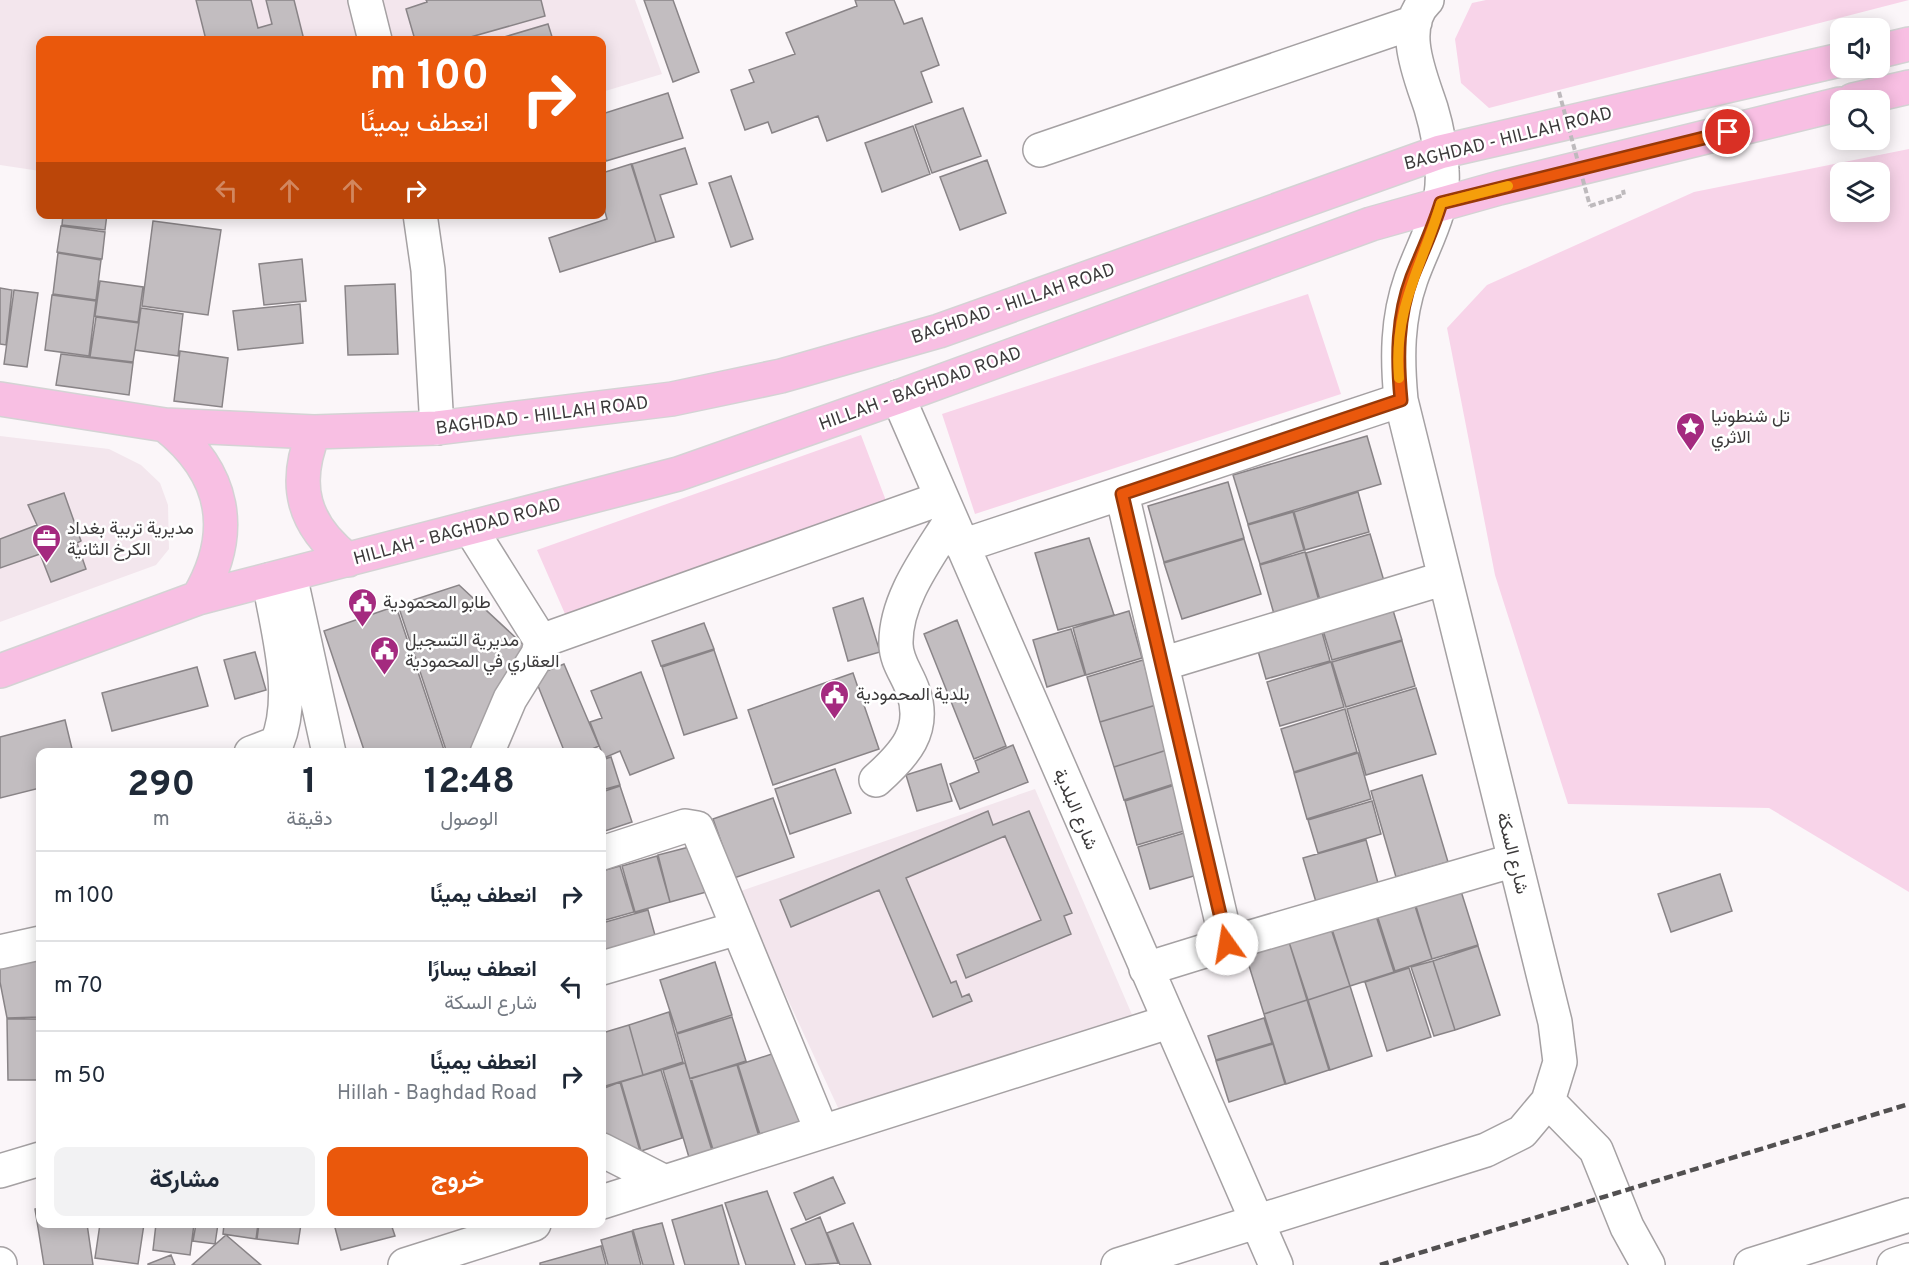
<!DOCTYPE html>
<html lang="ar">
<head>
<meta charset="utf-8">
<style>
	:root { --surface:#fff; --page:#f2f2f3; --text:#1f2937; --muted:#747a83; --line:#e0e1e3; --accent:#ea580c }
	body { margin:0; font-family:Overpass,Vazirmatn,sans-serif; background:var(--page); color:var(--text); direction:rtl; height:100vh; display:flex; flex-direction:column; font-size:22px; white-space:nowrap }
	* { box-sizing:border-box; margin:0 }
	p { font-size:20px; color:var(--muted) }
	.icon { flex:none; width:33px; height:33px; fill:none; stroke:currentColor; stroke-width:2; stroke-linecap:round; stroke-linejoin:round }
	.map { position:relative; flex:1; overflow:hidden; direction:ltr }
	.side { position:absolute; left:36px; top:748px; width:570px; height:480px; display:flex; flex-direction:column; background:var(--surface); border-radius:12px; box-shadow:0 3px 15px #0003; direction:rtl }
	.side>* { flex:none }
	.banner { position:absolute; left:36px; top:36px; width:570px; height:183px; border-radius:12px; box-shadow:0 3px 15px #0003; direction:rtl; background:#ea580c; color:#fff; overflow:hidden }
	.controls { position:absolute; left:1830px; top:18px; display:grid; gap:12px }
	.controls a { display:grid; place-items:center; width:60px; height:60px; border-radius:12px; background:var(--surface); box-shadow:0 3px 15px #0003; font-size:30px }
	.pin { position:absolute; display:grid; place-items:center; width:51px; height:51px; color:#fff; margin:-26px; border:3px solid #fff; border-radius:50%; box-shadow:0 2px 6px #0007 }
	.me { position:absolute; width:66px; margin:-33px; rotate:347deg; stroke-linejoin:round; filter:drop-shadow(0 0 4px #0008) }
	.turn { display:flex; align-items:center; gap:21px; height:126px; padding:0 18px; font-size:27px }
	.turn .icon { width:78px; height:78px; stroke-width:2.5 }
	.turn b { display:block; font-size:42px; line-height:51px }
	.lanes { display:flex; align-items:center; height:57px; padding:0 18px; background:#0003; justify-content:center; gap:30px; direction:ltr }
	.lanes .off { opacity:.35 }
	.eta { display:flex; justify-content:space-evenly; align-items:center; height:102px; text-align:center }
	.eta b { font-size:36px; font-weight:700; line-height:42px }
	.action { display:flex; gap:12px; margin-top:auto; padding:12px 18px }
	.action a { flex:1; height:69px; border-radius:12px; background:var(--accent); color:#fff; font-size:24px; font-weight:700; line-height:69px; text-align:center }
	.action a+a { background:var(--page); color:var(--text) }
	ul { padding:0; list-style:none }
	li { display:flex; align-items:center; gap:18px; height:90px; padding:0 18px; border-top:2px solid var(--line) }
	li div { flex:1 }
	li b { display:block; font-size:22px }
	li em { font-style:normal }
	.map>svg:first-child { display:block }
	.built { fill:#f3e6ed }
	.green { fill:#f8d4e9; fill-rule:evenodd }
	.building { fill:#c2bdc0; stroke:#898487; stroke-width:1.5 }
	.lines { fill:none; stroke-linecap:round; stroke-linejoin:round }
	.minor-casing { stroke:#a5a1a3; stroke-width:36 }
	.major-casing { stroke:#d4d3d4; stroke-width:36 }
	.path { stroke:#bebabd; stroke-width:4; stroke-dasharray:6 3; stroke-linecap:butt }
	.minor { stroke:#fff; stroke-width:33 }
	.major { stroke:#f8bfe3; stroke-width:33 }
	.rail { stroke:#525051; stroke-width:4.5; stroke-dasharray:9 4.5; stroke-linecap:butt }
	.path-bridge { stroke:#bebabd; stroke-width:4; stroke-dasharray:6 3; stroke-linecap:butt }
	.route-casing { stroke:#983908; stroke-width:15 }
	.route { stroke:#ea580c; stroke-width:10 }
	.slow { stroke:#f59e0b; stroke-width:10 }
	.labels { text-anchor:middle; stroke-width:5; stroke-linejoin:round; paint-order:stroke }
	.street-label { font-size:18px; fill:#3b393a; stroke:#fff }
	.poi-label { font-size:18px; fill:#3b393a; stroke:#fff; text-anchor:start }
</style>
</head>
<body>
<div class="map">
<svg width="1909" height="1265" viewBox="0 0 1909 1265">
	<rect width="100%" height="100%" fill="#fbf6f9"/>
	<!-- built -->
	<path class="built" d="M0,0H350L361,40H40V171L0,165Z
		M378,0H635L662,74L602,92V40H390Z
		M0,436L109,449L141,465L160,483L168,505L169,549L156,565L0,622Z
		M1035,789L1133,1017L840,1112L738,892Z"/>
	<!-- green -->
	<path class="green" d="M1486,0H1909L1489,108L1461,83L1455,39L1472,3Z
		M1909,149V892L1769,808L1568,804L1495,575L1447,328L1487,285L1694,192ZM1840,172H1880V212H1840Z
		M1308,294L1341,394L975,514L942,414Z
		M861,435L888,506L569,623L537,550Z"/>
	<!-- building -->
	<path class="building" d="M196,0H251L258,28L272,24L266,0H294L304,40H206Z
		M426,0H541L545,16L460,40H415L406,9L427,2Z
		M644,0H673L699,72L673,82Z
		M855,0H894L904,24L922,18L939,65L921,72L932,102L827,141L818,116L772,133L768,122L745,130L731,90L754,82L749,70L795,54L786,33L857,6Z
		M548,24L553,40H494Z
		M668,93L683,138L606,161L602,147V114Z
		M963,108L981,156L932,173L915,125Z
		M913,126L930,174L882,192L865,143Z
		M685,148L697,184L660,195L674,237L656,242L632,164Z
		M987,160L1006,213L960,230L940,177Z
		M631,164L656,242L560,272L549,238L607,219L602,201V173Z
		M731,176L753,239L731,247L709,183Z
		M63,214H107L105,230L62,225Z
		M153,221L221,230L208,315L142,306Z
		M61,226L105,232L102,259L57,252Z
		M58,253L101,260L96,300L53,294Z
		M302,259L306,301L264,305L259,264Z
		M100,281L143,287L138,322L95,316Z
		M395,284L398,354L348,355L345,286Z
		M0,288L12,290L6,345L0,344Z
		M14,290L38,293L27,367L4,364Z
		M52,295L96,301L89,356L45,350Z
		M300,304L303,343L238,350L233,311Z
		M141,308L183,314L178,356L135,350Z
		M96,317L139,323L133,362L90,357Z
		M180,351L228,358L222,407L174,401Z
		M61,354L133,363L129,395L56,385Z
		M1367,436L1381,484L1248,524L1233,475Z
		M1228,482L1244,538L1164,562L1148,506Z
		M1358,492L1369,532L1305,550L1294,512Z
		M64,493L81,541L77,543L86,569L51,582L40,554L0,568V539L37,525L28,505Z
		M1293,512L1304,550L1260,564L1248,525Z
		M1370,534L1384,581L1320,600L1306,553Z
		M1089,538L1114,615L1058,630L1035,553Z
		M1244,539L1261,594L1182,619L1164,563Z
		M1305,552L1319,601L1274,614L1260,565Z
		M459,585L529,650L502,692L470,753H447L398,605Z
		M1389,597L1402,640L1332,660L1319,617Z
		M863,598L880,652L848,661L833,608Z
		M396,606L445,753H365L324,631Z
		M1129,611L1142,658L1086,675L1073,628Z
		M1318,618L1330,661L1266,679L1254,637Z
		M957,620L1006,746L974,759L924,634Z
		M704,623L714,649L661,666L652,641Z
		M1071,629L1085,675L1047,687L1033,640Z
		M1402,641L1415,686L1346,707L1332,662Z
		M714,650L737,718L684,735L662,667Z
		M255,652L266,690L235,699L224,660Z
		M1143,660L1156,705L1100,722L1087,677Z
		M1331,662L1344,707L1280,726L1267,682Z
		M564,664L599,746L583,753H565L534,676Z
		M197,667L208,706L112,731L102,693Z
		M641,672L674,758L630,775L620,751L604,758L590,722L602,718L591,691Z
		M853,673L879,749L773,785L748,710Z
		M1416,688L1436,754L1366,775L1347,709Z
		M1156,705L1170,749L1114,767L1100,722Z
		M1345,709L1357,752L1294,772L1281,729Z
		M65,720L73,753H40V788L0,798V737Z
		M1013,745L1028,782L960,809L950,784L979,772L975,761Z
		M1170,749L1180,782L1124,800L1114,767Z
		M1358,753L1371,799L1307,819L1294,773Z
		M611,757L620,785L602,790V760Z
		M941,764L952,801L917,811L906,775Z
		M835,769L851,813L790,834L775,789Z
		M1422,775L1448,862L1396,877L1371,791Z
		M1181,783L1194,828L1137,845L1125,801Z
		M620,786L632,822L602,832V792Z
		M773,798L794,857L734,878L713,819Z
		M1372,801L1381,834L1318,853L1308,820Z
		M988,811L993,825L1029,811L1072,913L1064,916L1071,934L966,978L957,955L1041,920L1005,836L906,878L951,983L956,981L962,997L969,994L972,1001L933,1017L879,890L791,927L780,900Z
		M1194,830L1207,872L1150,889L1138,847Z
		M1366,840L1378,883L1316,902L1303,858Z
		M697,845L710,891L670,902L658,855Z
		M657,856L670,902L635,912L622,866Z
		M620,866L634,912L602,921V871Z
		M1720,874L1732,911L1671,932L1658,894Z
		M1460,888L1478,945L1432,959L1415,903Z
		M1414,903L1432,959L1395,971L1377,915Z
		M648,910L658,946L602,962V923Z
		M1376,916L1394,972L1350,986L1332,929Z
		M1331,929L1350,986L1308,1000L1289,942Z
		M1289,942L1307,1000L1264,1014L1246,956Z
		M1478,946L1500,1015L1455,1030L1433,961Z
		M40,952V1017L7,1018L0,982V962Z
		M1433,961L1455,1030L1434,1036L1411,967Z
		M715,962L732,1015L677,1033L660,980Z
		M1409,968L1431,1037L1387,1051L1365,982Z
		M1350,986L1372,1056L1330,1070L1308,1000Z
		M1307,1000L1329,1070L1286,1084L1264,1014Z
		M669,1012L683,1062L643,1075L629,1025Z
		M732,1017L746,1061L690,1079L677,1034Z
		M1264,1018L1272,1043L1216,1060L1208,1036Z
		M7,1019H40V1080H8Z
		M629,1025L643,1075L602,1087V1033Z
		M1273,1044L1285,1084L1229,1102L1216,1061Z
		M781,1051L806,1129L762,1141L738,1065Z
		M685,1063L714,1157L691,1164L663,1070Z
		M737,1065L761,1143L715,1156L691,1078Z
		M661,1070L682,1138L641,1151L621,1082Z
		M620,1082L640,1151L602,1144V1089Z
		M833,1177L845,1203L806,1220L794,1193Z
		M767,1191L795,1265H746L725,1203Z
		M722,1205L739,1265H685L672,1220Z
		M40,1208V1224H87L93,1265H44L35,1209Z
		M820,1217L838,1263L806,1265L791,1229Z
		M662,1223L674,1265H643L633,1230Z
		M853,1223L871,1265H840L827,1233Z
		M100,1224H144L138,1264L95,1258Z
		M156,1224H194L190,1255L153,1250Z
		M196,1224H218L215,1244L193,1241Z
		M224,1224H258L256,1239L223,1234Z
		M259,1224H301L298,1244L257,1239Z
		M334,1224H391L395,1236L341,1250Z
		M632,1231L641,1265H608L601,1240Z
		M226,1235L261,1265H192Z
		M601,1246L606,1265H540V1263Z
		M171,1255L175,1265H148V1264Z"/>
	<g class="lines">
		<defs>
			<path id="minor" d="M365,0L375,40
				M1040,150L1415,22
				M420,214L428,270L437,428
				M898,397L1276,1265
				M1122,494L1227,944L1146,969
				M470,528L541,641
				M962,546L1401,400
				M290,575L329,753
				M1162,664L1445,578
				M251,753L277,743C297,694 277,630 269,580
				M487,753L510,699L538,654L541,641L942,498
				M876,780C904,755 927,731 913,691C908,675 896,662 896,644C895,599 929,556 951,520
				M602,853L685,826L697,828L822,1132
				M1227,944L1515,860
				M0,952L40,943
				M602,968L738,928
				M1548,1101L1596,1150L1627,1227L1648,1265
				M602,1150L665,1182
				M0,1171L40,1159
				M602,1202L1168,1022
				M0,1264V1265
				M405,1265L534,1224
				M1118,1265L1486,1150L1522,1132L1548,1101L1560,1062L1555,1022L1401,400C1397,358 1397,319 1411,279C1424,242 1445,211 1442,170C1441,150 1437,128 1431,108C1421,77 1398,27 1427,0
				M1751,1265L1909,1215
				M1894,1265L1909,1260"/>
			<path id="major" d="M1880,51L1909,44
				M1853,100L1909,87
				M0,399L165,425L314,432L437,428L672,399L781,376L939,331L1440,152L1840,60
				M165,425C225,472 237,532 198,598
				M314,432C292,485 303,525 348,560
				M0,671L198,598L678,474L898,397L1371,224L1499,188L1840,104"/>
		</defs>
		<!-- minor casing -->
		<use href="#minor" class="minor-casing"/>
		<!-- major casing -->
		<use href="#major" class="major-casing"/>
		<!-- path -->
		<path class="path" d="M1590,206L1624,195L1623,190"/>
		<!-- minor -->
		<use href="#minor" class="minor"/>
		<!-- major -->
		<use href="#major" class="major"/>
		<!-- rail -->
		<path class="rail" d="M1380,1265L1909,1104"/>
		<!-- path-bridge -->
		<path class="path-bridge" d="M1559,92L1590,206"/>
	</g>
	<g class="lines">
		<defs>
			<path id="route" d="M1227,944L1122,494L1401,400C1397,358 1397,317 1412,277C1422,252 1433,229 1441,203L1728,132"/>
		</defs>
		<!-- route casing -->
		<use href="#route" class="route-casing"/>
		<!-- route -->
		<use href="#route" class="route"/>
		<!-- slow -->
		<path class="slow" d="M1399,378C1393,308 1422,267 1441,203L1508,186"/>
	</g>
	<!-- icons -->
	<defs>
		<symbol id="sight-pin" viewBox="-11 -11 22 30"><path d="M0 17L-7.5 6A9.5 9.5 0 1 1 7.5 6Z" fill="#a42a7f" stroke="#fff"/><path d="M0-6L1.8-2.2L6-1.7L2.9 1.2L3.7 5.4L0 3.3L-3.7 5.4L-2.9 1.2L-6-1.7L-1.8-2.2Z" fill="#fff"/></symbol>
		<symbol id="office-pin" viewBox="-11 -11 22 30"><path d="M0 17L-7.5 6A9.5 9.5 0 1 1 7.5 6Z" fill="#a42a7f" stroke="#fff"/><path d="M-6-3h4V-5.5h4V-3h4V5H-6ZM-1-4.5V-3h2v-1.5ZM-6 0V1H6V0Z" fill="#fff"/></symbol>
		<symbol id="civic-pin" viewBox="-11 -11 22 30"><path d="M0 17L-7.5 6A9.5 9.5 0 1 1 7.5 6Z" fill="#a42a7f" stroke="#fff"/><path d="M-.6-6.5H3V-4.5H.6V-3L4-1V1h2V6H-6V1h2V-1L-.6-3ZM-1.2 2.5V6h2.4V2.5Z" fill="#fff"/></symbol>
	</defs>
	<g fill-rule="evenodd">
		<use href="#sight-pin" x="1674" y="410" width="33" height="45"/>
		<use href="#office-pin" x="30" y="522" width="33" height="45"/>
		<use href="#civic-pin" x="346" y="586" width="33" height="45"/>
		<use href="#civic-pin" x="368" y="634" width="33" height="45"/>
		<use href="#civic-pin" x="818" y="678" width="33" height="45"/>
	</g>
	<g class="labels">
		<!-- street labels -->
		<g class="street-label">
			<text transform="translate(1508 138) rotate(-14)" y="6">BAGHDAD - HILLAH ROAD</text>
			<text transform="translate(1013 303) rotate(-19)" y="6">BAGHDAD - HILLAH ROAD</text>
			<text transform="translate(920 388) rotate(-20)" y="6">HILLAH - BAGHDAD ROAD</text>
			<text transform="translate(542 415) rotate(-7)" y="6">BAGHDAD - HILLAH ROAD</text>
			<text transform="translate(457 531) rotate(-15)" y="6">HILLAH - BAGHDAD ROAD</text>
			<text transform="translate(1076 809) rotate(67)" y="6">شارع البلدية</text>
			<text transform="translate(1513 853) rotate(76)" y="6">شارع السكة</text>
		</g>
		<!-- poi labels -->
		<g class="poi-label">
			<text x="1711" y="422">تل شنطونيا<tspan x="1711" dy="21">الاثري</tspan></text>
			<text x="67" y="534">مديرية تربية بغداد<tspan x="67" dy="21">الكرخ الثانية</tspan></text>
			<text x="383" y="608">طابو المحمودية</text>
			<text x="405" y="646">مديرية التسجيل<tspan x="405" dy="21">العقاري في المحمودية</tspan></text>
			<text x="856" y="700">بلدية المحمودية</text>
		</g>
	</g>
</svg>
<div class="controls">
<a><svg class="icon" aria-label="sound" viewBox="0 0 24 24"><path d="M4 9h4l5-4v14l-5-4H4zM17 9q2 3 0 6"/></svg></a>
<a><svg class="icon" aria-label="search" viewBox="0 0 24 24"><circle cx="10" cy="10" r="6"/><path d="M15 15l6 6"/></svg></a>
<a><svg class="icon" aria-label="layers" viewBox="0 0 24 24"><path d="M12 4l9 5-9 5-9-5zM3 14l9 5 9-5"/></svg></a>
</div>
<div class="pin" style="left:1728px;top:132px;background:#d93025"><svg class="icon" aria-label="arrive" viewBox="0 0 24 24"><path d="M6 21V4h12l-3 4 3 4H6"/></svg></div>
<svg class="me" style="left:1227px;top:944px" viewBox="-20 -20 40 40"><circle r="19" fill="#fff"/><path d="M0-13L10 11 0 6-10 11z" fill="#ea580c"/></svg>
<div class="banner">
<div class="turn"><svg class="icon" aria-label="right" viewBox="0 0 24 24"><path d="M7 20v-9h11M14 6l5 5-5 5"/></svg><div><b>100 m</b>انعطف يمينًا</div></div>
<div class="lanes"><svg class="icon off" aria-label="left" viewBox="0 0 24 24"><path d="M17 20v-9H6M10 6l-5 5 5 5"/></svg><svg class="icon off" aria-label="ahead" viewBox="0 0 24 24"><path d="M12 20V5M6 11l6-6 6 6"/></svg><svg class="icon off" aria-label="ahead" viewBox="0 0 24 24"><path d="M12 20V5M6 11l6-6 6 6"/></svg><svg class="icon" aria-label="right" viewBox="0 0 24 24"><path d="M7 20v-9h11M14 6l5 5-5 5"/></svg></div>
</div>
<section class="side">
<div class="eta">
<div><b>12:48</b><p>الوصول</p></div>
<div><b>1</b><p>دقيقة</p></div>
<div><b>290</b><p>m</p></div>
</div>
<ul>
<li><svg class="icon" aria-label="right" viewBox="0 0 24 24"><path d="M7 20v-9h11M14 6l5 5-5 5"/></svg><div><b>انعطف يمينًا</b></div><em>100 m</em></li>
<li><svg class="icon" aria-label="left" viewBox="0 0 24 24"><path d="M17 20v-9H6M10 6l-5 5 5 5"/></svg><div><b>انعطف يسارًا</b><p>شارع السكة</p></div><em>70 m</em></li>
<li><svg class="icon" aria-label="right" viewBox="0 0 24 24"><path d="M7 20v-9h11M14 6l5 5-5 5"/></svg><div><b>انعطف يمينًا</b><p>Hillah - Baghdad Road</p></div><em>50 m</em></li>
</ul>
<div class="action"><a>خروج</a><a>مشاركة</a></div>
</section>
</div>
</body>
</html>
